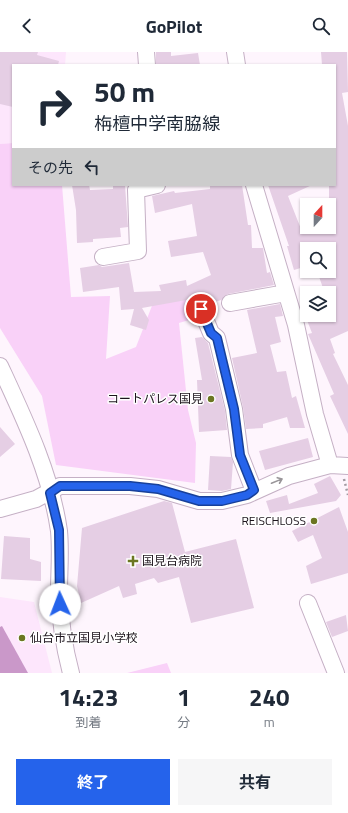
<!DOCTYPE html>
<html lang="ja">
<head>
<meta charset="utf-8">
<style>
	:root { --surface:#fff; --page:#f6f6f7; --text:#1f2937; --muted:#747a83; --accent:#2563eb }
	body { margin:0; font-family:"Titillium Web","Noto Sans JP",sans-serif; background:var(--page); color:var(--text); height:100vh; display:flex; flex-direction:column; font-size:15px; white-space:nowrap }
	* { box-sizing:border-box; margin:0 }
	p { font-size:13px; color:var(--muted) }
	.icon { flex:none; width:22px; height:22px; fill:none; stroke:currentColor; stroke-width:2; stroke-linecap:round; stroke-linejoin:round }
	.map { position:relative; height:621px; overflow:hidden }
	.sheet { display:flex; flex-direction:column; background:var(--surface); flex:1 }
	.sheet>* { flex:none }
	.guide { position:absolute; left:12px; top:12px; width:324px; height:122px; border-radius:0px; box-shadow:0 1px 3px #0004; background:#fff; color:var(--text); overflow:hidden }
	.needle { width:26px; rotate:21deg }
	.tools { position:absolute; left:300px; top:146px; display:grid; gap:8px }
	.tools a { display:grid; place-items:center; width:36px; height:36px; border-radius:0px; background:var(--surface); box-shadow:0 1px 3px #0004; font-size:20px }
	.pin { position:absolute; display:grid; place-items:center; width:34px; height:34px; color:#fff; margin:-17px; border:2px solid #fff; border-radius:50%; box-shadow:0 1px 4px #0007 }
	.me { position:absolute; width:44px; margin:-22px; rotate:358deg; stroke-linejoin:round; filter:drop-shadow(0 0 3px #0008) }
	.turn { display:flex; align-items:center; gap:14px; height:84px; padding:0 16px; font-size:18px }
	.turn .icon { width:52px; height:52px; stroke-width:2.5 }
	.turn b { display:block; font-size:28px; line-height:34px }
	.then { display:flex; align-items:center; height:38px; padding:0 16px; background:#0003; gap:8px; font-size:15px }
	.eta { display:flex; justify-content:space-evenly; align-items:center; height:68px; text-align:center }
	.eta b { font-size:24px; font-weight:700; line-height:28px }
	.cta { display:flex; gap:8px; margin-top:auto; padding:8px 16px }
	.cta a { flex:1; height:46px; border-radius:0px; background:var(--accent); color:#fff; font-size:16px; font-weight:700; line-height:46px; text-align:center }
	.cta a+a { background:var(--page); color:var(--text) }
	header { display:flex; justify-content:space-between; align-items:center; height:52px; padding:0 16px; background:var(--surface); font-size:18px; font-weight:700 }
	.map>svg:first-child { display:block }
	.built { fill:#fde6fc }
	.green { fill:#f9d1f8 }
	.water { fill:#ca98c9 }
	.building { fill:#e5cee4 }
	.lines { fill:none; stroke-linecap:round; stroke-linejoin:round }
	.minor-casing { stroke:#c5b0c5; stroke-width:18 }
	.path { stroke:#a39aa2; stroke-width:2.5; stroke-dasharray:2 3; stroke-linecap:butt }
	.minor { stroke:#fff; stroke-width:16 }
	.oneway { stroke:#999599 }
	.route-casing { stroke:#184099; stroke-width:10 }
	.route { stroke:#2563eb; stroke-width:7 }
	.poi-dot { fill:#6b7621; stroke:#fff; stroke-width:1.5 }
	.labels { text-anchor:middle; stroke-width:3; stroke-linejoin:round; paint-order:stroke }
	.poi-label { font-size:12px; fill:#1c141c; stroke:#fff; text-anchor:end }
</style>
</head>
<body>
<header><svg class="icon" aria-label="back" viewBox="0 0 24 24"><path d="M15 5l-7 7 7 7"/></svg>GoPilot<svg class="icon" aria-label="search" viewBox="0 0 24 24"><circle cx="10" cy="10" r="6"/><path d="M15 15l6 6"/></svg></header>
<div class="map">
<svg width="348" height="621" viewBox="0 0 348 621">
	<rect width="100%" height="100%" fill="#fef5fd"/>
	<!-- built -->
	<path class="built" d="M0,0H66L65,13H13V91L0,92Z
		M0,545L34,550L52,621H0Z"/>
	<!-- green -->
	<path class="green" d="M13,91V133H62L71,245L110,244L106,307L136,295L155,246L191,243L199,265L179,271L188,358L196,391L195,431L56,413L42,344L0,276V92Z
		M167,611L171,621H127Z"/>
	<!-- water -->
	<path class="water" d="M2,574L28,621H0V575Z"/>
	<!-- building -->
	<path class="building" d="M0,0H38L37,3L59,9L58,13H13V55L0,52Z
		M156,0H171V4L198,1L200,13H156Z
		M321,0H347L348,40L342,41L348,74V279L330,287L335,301L333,302L348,333V382L330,344L334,342L308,282L312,281L305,263H329V234L323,236L317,219H329V197H307V214L294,218L287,194H289L268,133H312L288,144L301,177L329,175V133H335V13H322Z
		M72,133H89L90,138L113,137V133H125L128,175L120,176L121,185L93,187V190L77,191L76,158Z
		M210,133H242L248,173H251L252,196H263L267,221L270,220L274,233L228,242L221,248L209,252L203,245L142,256L149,268L146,278L130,273L134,257L121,258L119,235L83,240L80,216L99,213L102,215L129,211L134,240L161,239L159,233L186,228L187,234L211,223L203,200L171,205L168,189L197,184L192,152L155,161L152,144L174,139L175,141L210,137Z
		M280,252L283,264L275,265L281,290L270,293L277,320L286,319L292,346L296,344L305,376H290L287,365L263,372V376L246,377L243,355L232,306L257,301L247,258Z
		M202,285L208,291L225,359L227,378L199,380L197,328H202L195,286Z
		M0,375L15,392L0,405Z
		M308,386L313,405L265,418L259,399Z
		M210,404L231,405L233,410L231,437L222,439L208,438Z
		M330,424L341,443L336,449L270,461L266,449L287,443L289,452L318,441L314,432Z
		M164,449L172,451L185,500L236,487L254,556L191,571L179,525L158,531L154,526L135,532L137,542L123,546L119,534L81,551L77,534L82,476Z
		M339,455L348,480V521L311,532L306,514L322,506L313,483L298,490L292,479Z
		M4,484L30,486V507L41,510V529L1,527Z
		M346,563L348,579L332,585L326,570Z"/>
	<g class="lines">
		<defs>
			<path id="minor" d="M146,0L147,13
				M235,0L237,13
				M254,133L296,273L315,362L330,413
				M103,205L138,199L136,138L157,133
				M230,251L286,241
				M201,257L211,281L217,286L234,357L240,403L254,439
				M0,314C24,366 51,422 59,479C61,500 59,520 59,540C60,567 64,595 71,621
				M0,457L36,447L60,434H130L158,437L199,449H222L247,443L289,424L330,413L348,414
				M308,551L336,621"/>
		</defs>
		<!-- minor casing -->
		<use href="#minor" class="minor-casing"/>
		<!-- path -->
		<path class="path" d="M344,427L348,443"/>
		<!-- minor -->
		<use href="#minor" class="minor"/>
	</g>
	<!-- one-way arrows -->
	<defs><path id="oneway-shaft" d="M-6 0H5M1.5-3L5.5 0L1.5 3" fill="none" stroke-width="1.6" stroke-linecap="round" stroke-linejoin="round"/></defs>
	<use class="oneway" href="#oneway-shaft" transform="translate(277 429) rotate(-22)"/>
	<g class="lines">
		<defs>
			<path id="route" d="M60,552L59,478L50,441L60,434H130L158,437L199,449H222L247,443L254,438L240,403L234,357L217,286L211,281L201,257"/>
		</defs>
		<!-- route casing -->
		<use href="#route" class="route-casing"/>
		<!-- route -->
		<use href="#route" class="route"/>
	</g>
	<!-- markers -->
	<g class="poi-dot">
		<circle cx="211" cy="347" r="4"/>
		<circle cx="314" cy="469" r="4"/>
		<path d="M131 503h4v4h4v4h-4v4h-4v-4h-4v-4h4z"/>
		<circle cx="22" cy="586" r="4"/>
	</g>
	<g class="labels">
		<!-- poi labels -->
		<g class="poi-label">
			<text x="203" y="351">コートパレス国見</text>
			<text x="306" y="473">REISCHLOSS</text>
			<text x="142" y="513" text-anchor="start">国見台病院</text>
			<text x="30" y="590" text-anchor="start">仙台市立国見小学校</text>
		</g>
	</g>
</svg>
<div class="tools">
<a><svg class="needle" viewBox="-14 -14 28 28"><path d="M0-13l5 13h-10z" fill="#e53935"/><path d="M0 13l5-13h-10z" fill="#747a83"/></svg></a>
<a><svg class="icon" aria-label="search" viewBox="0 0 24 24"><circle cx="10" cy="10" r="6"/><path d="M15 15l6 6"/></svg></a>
<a><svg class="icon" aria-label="layers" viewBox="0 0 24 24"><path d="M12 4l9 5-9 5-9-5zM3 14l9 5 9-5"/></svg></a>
</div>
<div class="pin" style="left:201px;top:257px;background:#d93025"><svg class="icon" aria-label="arrive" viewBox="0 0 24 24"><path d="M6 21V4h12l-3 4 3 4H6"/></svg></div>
<svg class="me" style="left:60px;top:552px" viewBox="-20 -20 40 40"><circle r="19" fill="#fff"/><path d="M0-13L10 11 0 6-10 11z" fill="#2563eb"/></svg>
<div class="guide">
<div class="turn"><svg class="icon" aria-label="right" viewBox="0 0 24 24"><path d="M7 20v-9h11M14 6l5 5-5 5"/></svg><div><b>50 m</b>栴檀中学南脇線</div></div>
<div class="then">その先<svg class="icon" aria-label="left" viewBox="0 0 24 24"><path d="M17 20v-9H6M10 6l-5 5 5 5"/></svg></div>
</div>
</div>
<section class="sheet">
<div class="eta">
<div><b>14:23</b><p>到着</p></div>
<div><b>1</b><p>分</p></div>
<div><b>240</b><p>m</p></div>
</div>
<div class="cta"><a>終了</a><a>共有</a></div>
</section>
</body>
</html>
